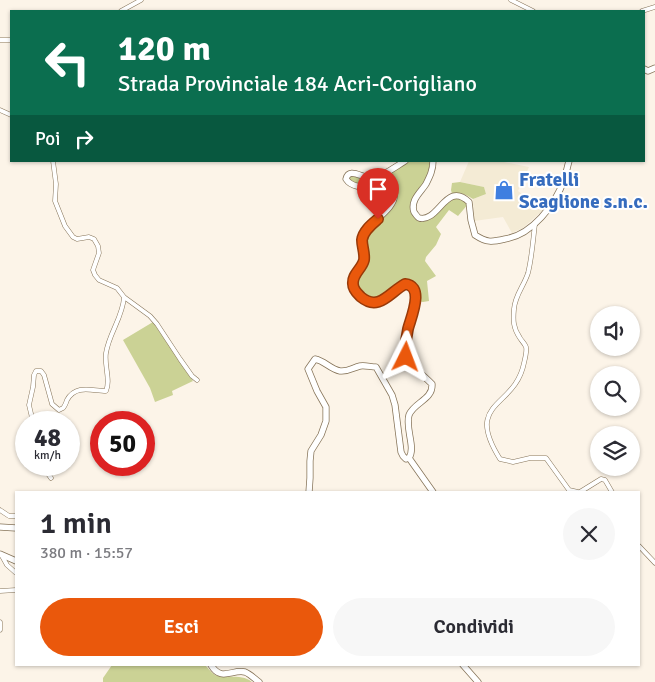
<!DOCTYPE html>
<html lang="it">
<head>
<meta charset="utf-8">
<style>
	:root { --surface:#fff; --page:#f7f7f7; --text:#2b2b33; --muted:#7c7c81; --accent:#ea580c }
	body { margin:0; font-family:Signika,sans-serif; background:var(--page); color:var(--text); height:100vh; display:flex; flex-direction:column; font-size:19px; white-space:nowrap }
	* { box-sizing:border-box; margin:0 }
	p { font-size:16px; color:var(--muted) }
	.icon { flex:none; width:28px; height:28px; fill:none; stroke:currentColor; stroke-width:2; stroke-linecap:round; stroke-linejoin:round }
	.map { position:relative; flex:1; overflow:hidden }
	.panel { position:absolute; left:15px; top:491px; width:625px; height:175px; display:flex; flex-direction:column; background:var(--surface); border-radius:0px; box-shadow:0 1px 4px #0004 }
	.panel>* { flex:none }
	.guide { position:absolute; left:10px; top:10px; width:635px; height:152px; border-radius:0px; box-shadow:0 1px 4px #0004; background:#0b6e4f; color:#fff; overflow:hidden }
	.controls { position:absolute; left:590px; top:306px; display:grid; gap:10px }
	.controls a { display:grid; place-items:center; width:50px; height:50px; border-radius:50%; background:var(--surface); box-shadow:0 1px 4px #0004; font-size:25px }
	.speed { position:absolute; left:15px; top:411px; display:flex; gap:10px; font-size:25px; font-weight:700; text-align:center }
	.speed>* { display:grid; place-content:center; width:65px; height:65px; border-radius:50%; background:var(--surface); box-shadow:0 1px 4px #0004; line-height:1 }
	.speed small { font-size:12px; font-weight:400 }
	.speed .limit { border:8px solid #d22; background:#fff; color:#111 }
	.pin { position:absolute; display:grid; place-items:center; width:42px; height:42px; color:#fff; margin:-51px -21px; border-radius:50% 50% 50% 0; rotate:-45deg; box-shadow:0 0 5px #0007 }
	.pin .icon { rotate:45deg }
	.me { position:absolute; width:55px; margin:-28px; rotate:3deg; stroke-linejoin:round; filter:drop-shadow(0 0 4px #0008) }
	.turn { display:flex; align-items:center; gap:18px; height:105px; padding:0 25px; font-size:22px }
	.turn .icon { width:65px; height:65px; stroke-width:2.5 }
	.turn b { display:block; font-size:35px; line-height:42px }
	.then { display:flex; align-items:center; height:48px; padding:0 25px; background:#0003; gap:10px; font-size:19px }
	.round { display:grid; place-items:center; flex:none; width:52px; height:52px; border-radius:26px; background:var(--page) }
	.headline { display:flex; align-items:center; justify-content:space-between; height:85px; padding:0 25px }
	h1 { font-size:30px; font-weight:600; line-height:38px }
	.primary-button { display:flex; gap:10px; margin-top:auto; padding:10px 25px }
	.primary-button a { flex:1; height:58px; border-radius:30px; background:var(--accent); color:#fff; font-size:20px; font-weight:600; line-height:58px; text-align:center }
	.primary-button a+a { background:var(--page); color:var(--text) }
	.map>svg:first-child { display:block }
	.commercial { fill:#f4ebd5 }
	.green { fill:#cbd295 }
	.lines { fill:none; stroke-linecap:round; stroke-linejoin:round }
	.street-casing { stroke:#867459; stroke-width:5 }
	.secondary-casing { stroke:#867459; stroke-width:7 }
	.street { stroke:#fff; stroke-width:4 }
	.secondary { stroke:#fff; stroke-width:5.5 }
	.route-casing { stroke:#983908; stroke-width:12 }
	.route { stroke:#ea580c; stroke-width:9 }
	.labels { text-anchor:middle; stroke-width:4; stroke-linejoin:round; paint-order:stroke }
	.shop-label { font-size:19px; font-weight:bold; fill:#366cbe; stroke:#fff; text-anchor:start }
</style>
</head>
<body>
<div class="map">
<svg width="655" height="682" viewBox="0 0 655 682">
	<rect width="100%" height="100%" fill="#fcf4e8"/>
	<!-- commercial -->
	<path class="commercial" d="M469,161H504V162L529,167L518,191L543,210L523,228L512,233L503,217L474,221L473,199L486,194L484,187L460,182Z"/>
	<!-- green -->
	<path class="green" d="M405,161H433V169L417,195L414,212L423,220L453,196L469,203L458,216L449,210L436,227L441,234L436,245L426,257L425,261L436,276L427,281L429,301L423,302L415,301L416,293L405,284L381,301L364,300L353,285L361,266L362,239L391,205L393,191L359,187L346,176L348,174L374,178Z
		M460,182L484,187L486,194L473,199C465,194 461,192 452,194L451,190L452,183Z
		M153,322L193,381L172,391L173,395L155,402L150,388L123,340Z
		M112,665H205C209,669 213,675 218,676C230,678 243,674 252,682H103V678Z"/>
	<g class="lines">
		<defs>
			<path id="street" d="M511,0L533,11
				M121,11L141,0
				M642,11L655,7
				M0,40H11
				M0,110L11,115
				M53,161L56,184L55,201L65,226L73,237L77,239L89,237L94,239L98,246L99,253L93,270L95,275L99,280L117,288L124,297L150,316L157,324L180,359L192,376L197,380
				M535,224C533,240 532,257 528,273C524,286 515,295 514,309C513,320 513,328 520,338C521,340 525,344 526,347C527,351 525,359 524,363C515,409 463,400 500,459L513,462L530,458H546L569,490L578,492
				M33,422L29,405L33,387L34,375L36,371H41L44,375L52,404L59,410L63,408C65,406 66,403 67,400C76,384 92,391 106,391C111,381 104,365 106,353C109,333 123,317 124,297
				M42,465L51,478
				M580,492L601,479L605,480L612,492
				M0,510L9,516H16
				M639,546L655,563
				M2,556L7,565L16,573
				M0,591L16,590
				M0,622V630"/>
			<path id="secondary" d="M644,69L648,71L655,68
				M405,161C395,167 384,176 373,178C363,179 349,166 346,179C356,195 391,181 394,194C397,207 371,222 365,232C360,241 365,249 364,259C362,275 341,282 362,298C379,311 391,292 405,284H410C426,300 399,335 406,356C409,364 425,377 432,384C433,400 414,402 409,415C405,429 416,447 409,458
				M433,161C433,170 430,176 426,184C421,192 410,200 414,212C414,212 418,218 419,218C439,223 446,180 469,202L471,220L475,235C487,243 492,242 505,239C532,235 555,205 564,180C566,174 567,168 569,161
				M409,458L433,492
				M309,492L310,478V461L311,451L321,435L326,421V407L317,391L308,369L315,359C325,361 330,369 340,371C348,372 352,368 360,366C365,365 371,367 376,367L392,395L395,405L401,452L403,456L406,459L409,458
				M0,527L16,528
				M0,554L16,561
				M211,665C221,682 232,669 245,672C250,674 255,679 259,682
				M463,665L478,682"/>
		</defs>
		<!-- street casing -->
		<use href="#street" class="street-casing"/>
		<!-- secondary casing -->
		<use href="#secondary" class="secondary-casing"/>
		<!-- street -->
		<use href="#street" class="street"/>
		<!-- secondary -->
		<use href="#secondary" class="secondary"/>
	</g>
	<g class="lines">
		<defs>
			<path id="route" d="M378,219C372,224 363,231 362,240C362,247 365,253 364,260C362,269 352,274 353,284C353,290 358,294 361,297C379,312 390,292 405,284C425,286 411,317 408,329C406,338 405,347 406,357"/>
		</defs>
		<!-- route casing -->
		<use href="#route" class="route-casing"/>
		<!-- route -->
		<use href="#route" class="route"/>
	</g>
	<!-- icons -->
	<defs>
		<symbol id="shop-bare" viewBox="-9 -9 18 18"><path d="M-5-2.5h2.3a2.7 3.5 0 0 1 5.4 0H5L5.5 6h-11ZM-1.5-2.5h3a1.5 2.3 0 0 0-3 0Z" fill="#3f7fe0" stroke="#fff" stroke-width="2.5" paint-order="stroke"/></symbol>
	</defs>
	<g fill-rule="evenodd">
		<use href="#shop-bare" x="490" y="176" width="28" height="28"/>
	</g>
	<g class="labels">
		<!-- shop labels -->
		<g class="shop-label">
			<text x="519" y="186">Fratelli<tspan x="519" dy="22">Scaglione s.n.c.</tspan></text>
		</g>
	</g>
</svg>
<div class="controls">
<a><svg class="icon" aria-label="sound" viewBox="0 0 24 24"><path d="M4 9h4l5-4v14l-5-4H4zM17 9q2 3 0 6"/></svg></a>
<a><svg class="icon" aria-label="search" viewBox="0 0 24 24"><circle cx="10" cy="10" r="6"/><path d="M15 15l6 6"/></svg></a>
<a><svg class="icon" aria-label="layers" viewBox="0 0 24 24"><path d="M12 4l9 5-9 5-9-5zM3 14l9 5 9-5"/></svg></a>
</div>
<div class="speed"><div>48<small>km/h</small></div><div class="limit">50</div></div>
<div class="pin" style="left:378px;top:219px;background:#d93025"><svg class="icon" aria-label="arrive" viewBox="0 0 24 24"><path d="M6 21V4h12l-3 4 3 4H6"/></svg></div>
<svg class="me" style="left:406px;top:357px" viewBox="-20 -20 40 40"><path d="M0-17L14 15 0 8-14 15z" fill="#ea580c" stroke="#fff" stroke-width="4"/></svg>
<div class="guide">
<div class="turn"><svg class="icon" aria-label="left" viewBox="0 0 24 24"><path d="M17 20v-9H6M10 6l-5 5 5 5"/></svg><div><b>120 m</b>Strada Provinciale 184 Acri-Corigliano</div></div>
<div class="then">Poi<svg class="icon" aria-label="right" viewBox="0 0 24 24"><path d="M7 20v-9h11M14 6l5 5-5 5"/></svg></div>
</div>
<section class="panel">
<div class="headline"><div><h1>1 min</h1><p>380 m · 15:57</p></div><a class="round"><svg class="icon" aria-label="close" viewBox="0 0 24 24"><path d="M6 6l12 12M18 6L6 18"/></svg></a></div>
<div class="primary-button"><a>Esci</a><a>Condividi</a></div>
</section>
</div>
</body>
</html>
